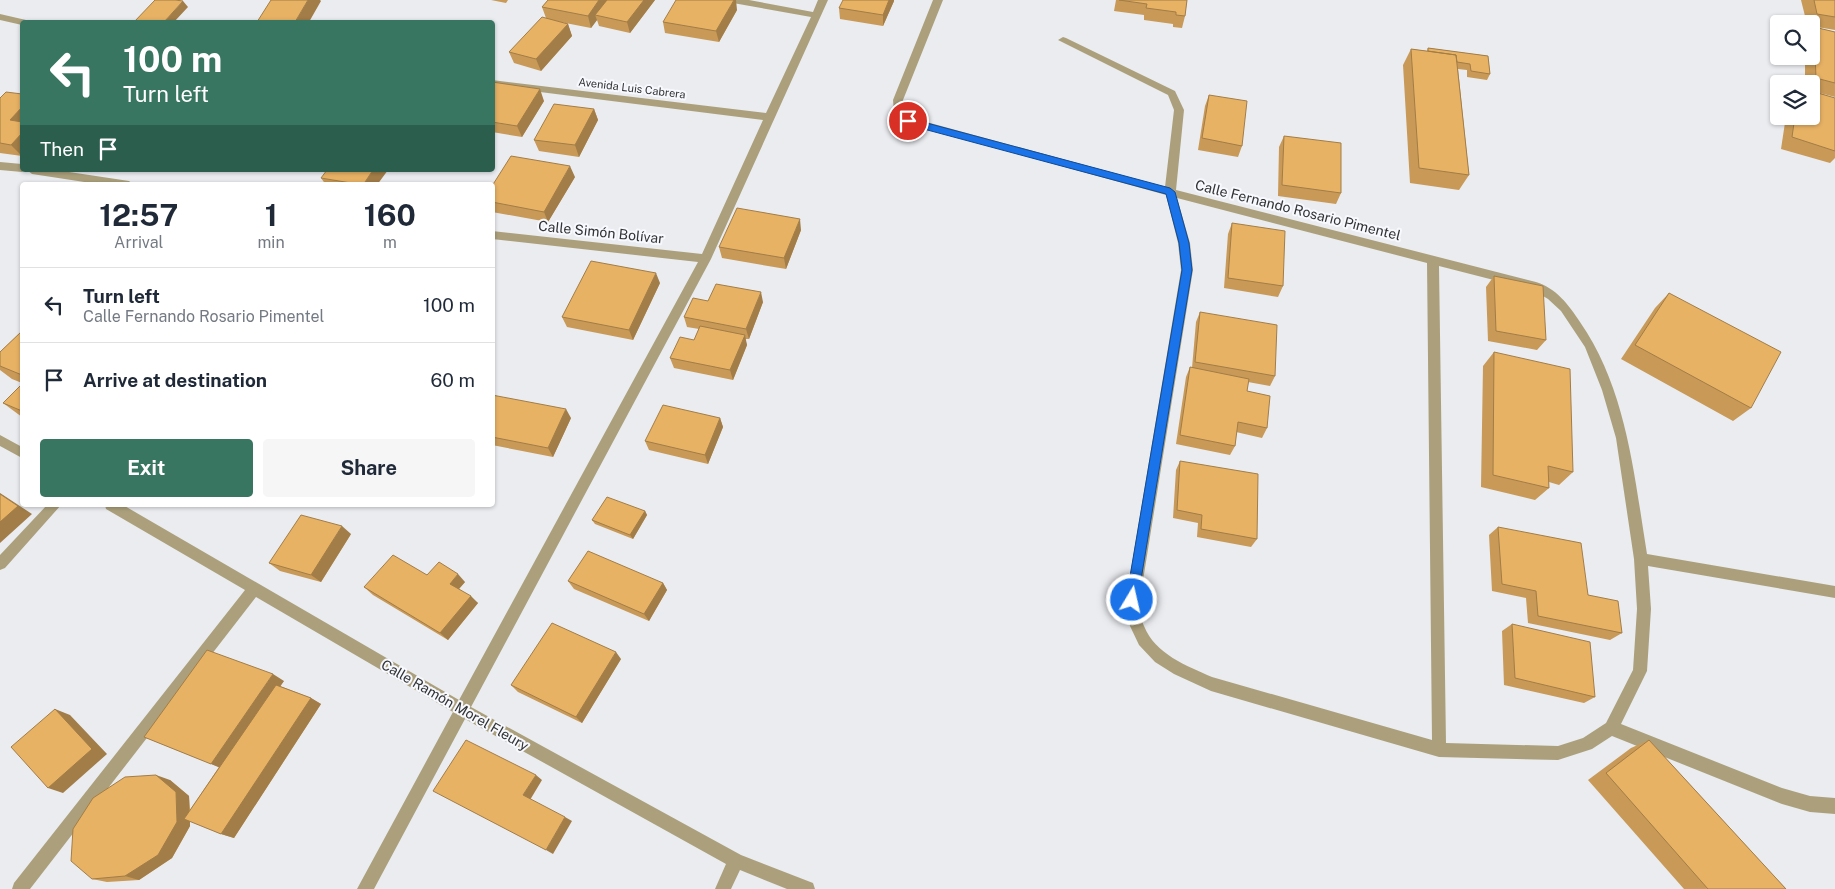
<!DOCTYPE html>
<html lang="en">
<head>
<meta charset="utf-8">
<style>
	:root { --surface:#fff; --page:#f6f6f7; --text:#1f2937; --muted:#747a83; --line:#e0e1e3; --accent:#387662 }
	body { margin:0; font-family:"Public Sans",sans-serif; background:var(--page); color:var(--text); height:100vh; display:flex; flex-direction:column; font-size:19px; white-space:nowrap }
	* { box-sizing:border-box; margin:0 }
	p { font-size:16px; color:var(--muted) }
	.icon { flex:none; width:28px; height:28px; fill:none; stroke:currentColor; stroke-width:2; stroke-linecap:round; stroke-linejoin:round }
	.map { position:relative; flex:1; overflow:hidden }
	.details { position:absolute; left:20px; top:182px; width:475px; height:325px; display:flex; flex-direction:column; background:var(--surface); border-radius:5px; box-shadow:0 1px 4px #0004 }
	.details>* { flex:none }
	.banner { position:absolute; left:20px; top:20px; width:475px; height:152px; border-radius:5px; box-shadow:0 1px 4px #0004; background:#387662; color:#fff; overflow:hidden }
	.fabs { position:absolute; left:1770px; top:15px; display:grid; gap:10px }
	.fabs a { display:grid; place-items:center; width:50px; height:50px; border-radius:5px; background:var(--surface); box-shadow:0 1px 4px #0004; font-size:25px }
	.pin { position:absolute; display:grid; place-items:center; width:42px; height:42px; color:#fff; margin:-21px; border:2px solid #fff; border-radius:50%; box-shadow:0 1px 5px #0007 }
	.me { position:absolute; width:55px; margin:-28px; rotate:9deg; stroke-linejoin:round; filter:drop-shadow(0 0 4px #0008) }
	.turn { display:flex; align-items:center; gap:18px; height:105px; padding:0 20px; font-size:22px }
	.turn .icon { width:65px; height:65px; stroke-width:2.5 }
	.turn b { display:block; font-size:35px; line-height:42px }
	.then { display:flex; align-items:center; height:48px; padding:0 20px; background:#0003; gap:10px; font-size:19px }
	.eta { display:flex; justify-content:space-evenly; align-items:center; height:85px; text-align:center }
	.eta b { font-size:30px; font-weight:700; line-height:35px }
	.action { display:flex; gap:10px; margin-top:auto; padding:10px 20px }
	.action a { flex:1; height:58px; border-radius:5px; background:var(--accent); color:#fff; font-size:20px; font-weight:700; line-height:58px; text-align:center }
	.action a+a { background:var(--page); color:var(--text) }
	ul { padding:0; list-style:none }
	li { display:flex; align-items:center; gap:15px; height:75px; padding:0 20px; border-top:1px solid var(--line) }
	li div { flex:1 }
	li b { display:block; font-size:19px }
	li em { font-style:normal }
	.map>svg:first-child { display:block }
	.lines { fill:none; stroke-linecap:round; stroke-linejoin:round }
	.minor { fill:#aca07c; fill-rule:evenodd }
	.wall { fill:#c89957 }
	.shaded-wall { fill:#a27d47 }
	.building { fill:#e8b265; stroke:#a27d47 }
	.route { fill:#1a73e8; stroke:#114b97 }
	.labels { text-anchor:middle; stroke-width:4; stroke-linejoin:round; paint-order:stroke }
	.far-street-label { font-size:11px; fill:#323334; stroke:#f8f9fe }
	.street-label { font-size:14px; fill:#323334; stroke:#f8f9fe }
</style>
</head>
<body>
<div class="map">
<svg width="1835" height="889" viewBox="0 0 1835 889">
	<rect width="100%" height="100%" fill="#eaecf0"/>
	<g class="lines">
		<!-- minor -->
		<path class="minor" d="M728,0H749L813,12L818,0H828L711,259L471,707L741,855L813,883L815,889H787L740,870L731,889H715L726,864L465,719L374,889H357L453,712L256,597L30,889H12L14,883L245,590L106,509L105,505H123L459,700L698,262L492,239V231L702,254L763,120L492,86V80L766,113L811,17L733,3Z
			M933,0H943L903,100L904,111L912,118L1165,187L1174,110L1168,95L1058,40L1063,37L1066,38L1175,91L1184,110L1176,190L1536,282C1556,288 1569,305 1580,322C1627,390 1634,475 1647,554L1835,586V598L1648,566L1651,609L1647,671L1621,724L1782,788L1810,796L1835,798V814L1810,812L1782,804L1612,736L1592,749L1558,760L1439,757L1211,691L1174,674L1155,662L1139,645L1130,626L1126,599L1181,270L1178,243L1166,195L905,123L894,112L893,100ZM1177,198L1427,263L1432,740L1212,677C1187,666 1155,654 1144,626C1140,618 1141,608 1140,599L1193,270L1190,243ZM1439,266L1533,290L1548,299L1561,311L1585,347L1602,390L1616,438L1634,559L1637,609L1633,670L1606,723L1583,738L1558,746L1446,743Z
			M0,14L26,20L28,22H22V25L0,20Z
			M0,162L22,164V170H26L22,172L0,170Z
			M27,170H56L129,181L134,185H104L32,174Z
			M0,435L22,447V458L0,446Z
			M47,505H61L5,568L0,570V555Z"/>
	</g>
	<!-- wall -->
	<path class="wall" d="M491,0H508L506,3Z
		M548,0H655L630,33L599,26L597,20L591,28L555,21L568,24L572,36L541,71L514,63L509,52L546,18L542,7Z
		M1116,0H1187L1185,16L1182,28L1173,27V24L1144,20V15L1114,11Z
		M1801,0H1835V30L1811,26V24H1807Z
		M894,1L883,26L840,19L839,8Z
		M737,10L719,42L665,33L663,22Z
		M1814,27L1835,32V97L1816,92L1835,98V158L1830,163L1781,149L1786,116H1811V84H1805V56H1811V30Z
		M1428,48L1488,56L1490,74L1487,80L1467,77V70L1458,69L1469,175L1459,190L1410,183L1403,65L1411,49L1427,51Z
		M492,82L544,101L522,137L492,132Z
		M22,94V156L0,153V98Z
		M1209,95L1242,146L1238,157L1198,150L1205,106Z
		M594,109L598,120L579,157L539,151L534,140Z
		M1284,136L1341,193L1336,204L1278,196L1279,147Z
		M575,177L548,222L492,212V186Z
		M321,178L377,185H326Z
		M1232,223L1283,286L1278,297L1224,288L1228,234Z
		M801,230L786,269L722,258L719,247Z
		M1494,276L1546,340L1537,350L1488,341L1486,287Z
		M660,283L633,340L567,327L562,317Z
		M1669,293L1751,408L1733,421L1621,359L1655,308Z
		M708,301L763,302L749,339H745L747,345L733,380L674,368L670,358L694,340L699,329L687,327L684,317Z
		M1200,312L1275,376L1270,386L1248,382L1247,391L1267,428L1262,438L1236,432L1235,446L1230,455L1176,444L1186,377L1190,367L1192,368L1196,322Z
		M22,331V383L12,379L0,370V352Z
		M1494,352L1573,472L1559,485L1549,482V488L1535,500L1481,487L1483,366Z
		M22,384V417L3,403Z
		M492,395L571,418L553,457L492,445Z
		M720,418L723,427L708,464L649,450L645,441Z
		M1180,461L1257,539L1251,547L1197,537L1198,523L1173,518L1176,470Z
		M645,511L647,515L633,539L595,524L592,520Z
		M1498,527L1588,595L1622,633L1610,640L1528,623L1526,598L1492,591L1489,535Z
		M351,534L321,582L280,571L269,563Z
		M427,575L465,582L459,589L478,603L448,640L373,595L364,587Z
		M568,581L663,583L667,590L649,621L574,589Z
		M1512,624L1595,697L1584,703L1504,685L1502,631Z
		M621,659L582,723L518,692L511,685Z
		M284,681L280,686L311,698L321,704L234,838L221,834L190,821V826L172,858L139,880L107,882L92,879L170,780L189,796L190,810L219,767L144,737Z
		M1649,740L1786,889H1684L1588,780L1631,748Z"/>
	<!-- shaded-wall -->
	<path class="shaded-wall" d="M308,0H320L321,1L309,22H295Z
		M599,0H611L595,15L597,20L591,28L588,16Z
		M644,0H655L630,33L627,22Z
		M734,0H736L737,10L719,42L716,31Z
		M889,0H894V1L883,26V15Z
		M183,1L188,7L174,22H164Z
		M568,24L572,36L541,71L536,59Z
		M540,89L544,101L522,137L517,126Z
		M22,107V130L10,120Z
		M594,109L598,120L579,157L575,145Z
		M22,133V156L11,145Z
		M570,166L575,177L548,222L544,212Z
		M373,170H388L377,185H363Z
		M800,219L801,230L786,269L784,258Z
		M656,273L660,283L633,340L629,330Z
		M761,292L763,302L749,339L746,329Z
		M745,335L747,345L733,380L730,370Z
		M566,409L571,418L553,457L548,448Z
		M720,418L723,427L708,464L705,455Z
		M0,493L32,514L0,543Z
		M645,511L647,515L633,539L630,535Z
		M342,526L351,534L321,582L311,575Z
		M458,574L465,582L457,591L450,584Z
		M663,583L667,590L649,621L644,614Z
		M471,596L478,603L448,640L440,633Z
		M616,652L621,659L582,723L576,717Z
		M273,674L284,681L223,769L211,764Z
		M311,698L321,704L234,838L221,834Z
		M55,709L70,715L107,754L63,793L48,788Z
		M156,775L170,780L189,796L190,826L172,858L139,880L125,876Z
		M536,775L542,780L530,800L523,795Z
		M565,817L572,821L553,854L546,850Z"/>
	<!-- building -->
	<path class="building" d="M155,0H175L183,1L164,22H134Z
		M271,0H308L295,22H257Z
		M548,0H599L588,16L542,7Z
		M607,0H644L627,22L595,15Z
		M676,0H734L716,31L663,22Z
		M843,0H889L883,15L839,8Z
		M1119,0H1187L1185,16L1176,15V12L1146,8L1147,4Z
		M1814,0H1835V17L1817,14Z
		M542,17L568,24L536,59L509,52Z
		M1814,27L1835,32V83L1816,78Z
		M1428,48L1488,56L1490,74L1471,71L1470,64L1457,62L1456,55L1428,51Z
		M1411,49L1456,55L1469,175L1419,168Z
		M492,82L540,89L517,126L492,122Z
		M1811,91L1835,98V151L1792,137L1795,116H1811Z
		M6,92L22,94V107L10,120L22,122V133L11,145L0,143V98Z
		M1209,95L1247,101L1242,146L1202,138Z
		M554,104L594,109L575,145L534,140Z
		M1284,136L1341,143V193L1282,185Z
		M511,156L570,166L544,212L492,202V186Z
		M327,170H373L363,185L321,178Z
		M737,208L800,219L784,258L719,247Z
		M1232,223L1285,231L1283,286L1228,278Z
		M591,261L656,273L629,330L562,317Z
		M1494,276L1543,286L1546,340L1496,331Z
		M716,284L761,292L746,329L684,317L693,298L708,301Z
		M1669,293L1781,352L1751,408L1635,345Z
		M1200,312L1277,325L1275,376L1195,362Z
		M700,326L745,335L730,370L670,358L680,337L694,340Z
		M22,331V375L0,366V352Z
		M1494,352L1570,369L1573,472L1548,466L1549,488L1493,475Z
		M1190,367L1249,379L1247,391L1270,396L1267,428L1238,422L1235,446L1180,435Z
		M22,384V411L3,403Z
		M492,395L566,409L548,448L492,437Z
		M663,405L720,418L705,455L645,441Z
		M1180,461L1258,474L1257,539L1201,529L1202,515L1177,510Z
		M0,494L18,506L0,522Z
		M607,497L645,511L630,535L592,520Z
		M301,515L342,526L311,575L269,563Z
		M1498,527L1581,543L1588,595L1618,601L1622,633L1538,616L1536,591L1502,584Z
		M588,551L663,583L644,614L568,581Z
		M393,555L427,575L439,562L458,574L450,584L471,596L440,633L364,587Z
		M552,623L616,652L576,717L511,685Z
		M1512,624L1590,642L1595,697L1515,678Z
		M207,650L273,674L211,764L144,737Z
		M276,685L311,698L221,834L184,819Z
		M55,709L92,749L48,788L11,747Z
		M466,740L536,775L523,795L565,817L546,850L433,791Z
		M1649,740L1786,889H1708L1606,773Z
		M156,775L176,792L177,822L158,855L125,876L92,879L71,861L73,829L93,798L125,777Z"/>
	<!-- route -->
	<path class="route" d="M908,118L1170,188L1175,192L1189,243L1192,270L1137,604L1132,605L1128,604L1126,600L1182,270L1179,243L1166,194L905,124L904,121Z"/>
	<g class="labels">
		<!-- far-street labels -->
		<g class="far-street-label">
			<text transform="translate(632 88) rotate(7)" y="4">Avenida Luis Cabrera</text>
		</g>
		<!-- street labels -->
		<g class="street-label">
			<text transform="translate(1298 210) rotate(14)" y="5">Calle Fernando Rosario Pimentel</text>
			<text transform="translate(601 232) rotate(6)" y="5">Calle Simón Bolívar</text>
			<text transform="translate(455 705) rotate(30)" y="5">Calle Ramón Morel Fleury</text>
		</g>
	</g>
</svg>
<div class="fabs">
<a><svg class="icon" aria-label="search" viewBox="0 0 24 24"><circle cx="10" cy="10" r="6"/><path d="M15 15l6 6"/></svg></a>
<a><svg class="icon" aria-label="layers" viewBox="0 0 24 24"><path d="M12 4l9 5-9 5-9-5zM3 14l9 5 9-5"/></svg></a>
</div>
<div class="pin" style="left:908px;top:121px;background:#d93025"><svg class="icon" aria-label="arrive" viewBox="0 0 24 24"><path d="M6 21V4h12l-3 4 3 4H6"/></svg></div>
<svg class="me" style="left:1132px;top:600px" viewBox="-20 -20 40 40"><circle r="17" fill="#1a73e8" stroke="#fff" stroke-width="3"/><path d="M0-11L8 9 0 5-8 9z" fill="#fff"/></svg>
<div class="banner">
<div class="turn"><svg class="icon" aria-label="left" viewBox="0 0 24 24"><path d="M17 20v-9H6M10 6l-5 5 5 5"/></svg><div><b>100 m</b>Turn left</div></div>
<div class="then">Then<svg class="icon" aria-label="arrive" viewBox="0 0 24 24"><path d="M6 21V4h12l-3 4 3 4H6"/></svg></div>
</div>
<section class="details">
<div class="eta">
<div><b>12:57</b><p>Arrival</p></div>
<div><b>1</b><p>min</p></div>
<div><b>160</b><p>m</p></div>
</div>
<ul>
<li><svg class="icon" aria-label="left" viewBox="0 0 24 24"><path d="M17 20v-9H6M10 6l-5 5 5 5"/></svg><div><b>Turn left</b><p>Calle Fernando Rosario Pimentel</p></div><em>100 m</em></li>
<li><svg class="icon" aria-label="arrive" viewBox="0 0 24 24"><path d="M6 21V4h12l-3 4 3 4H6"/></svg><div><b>Arrive at destination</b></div><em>60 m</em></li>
</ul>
<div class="action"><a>Exit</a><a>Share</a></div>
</section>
</div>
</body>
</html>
